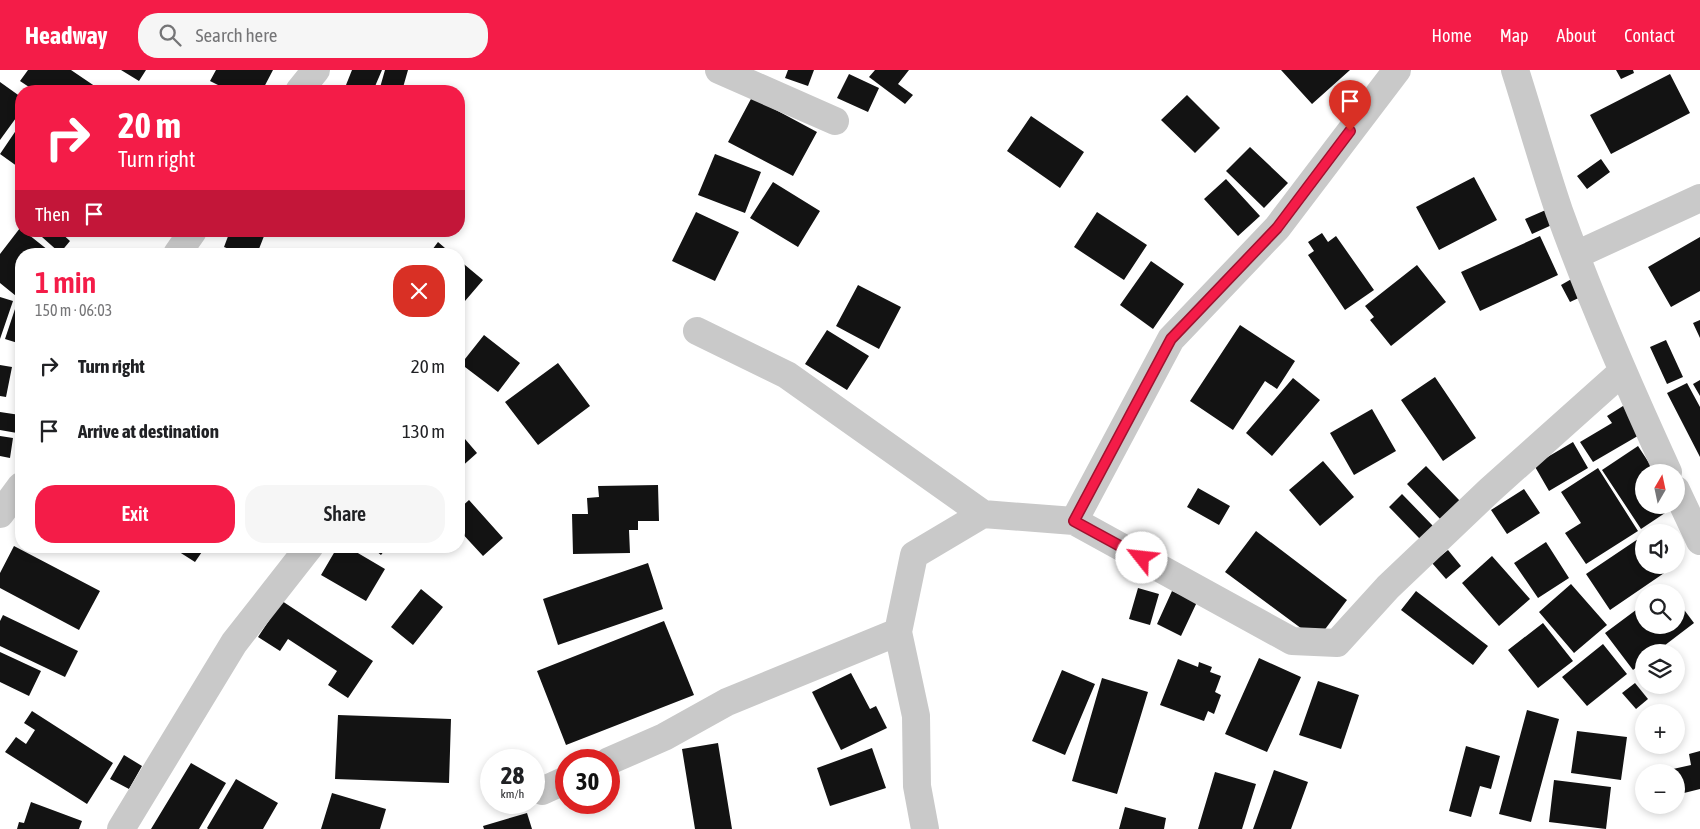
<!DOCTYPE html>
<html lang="en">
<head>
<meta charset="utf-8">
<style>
	:root { --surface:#fff; --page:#f6f6f6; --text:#202124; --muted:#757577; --accent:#f41c48 }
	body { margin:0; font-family:"Asap Condensed",sans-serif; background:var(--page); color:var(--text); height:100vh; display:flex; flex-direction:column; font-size:19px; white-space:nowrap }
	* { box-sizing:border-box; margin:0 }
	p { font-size:16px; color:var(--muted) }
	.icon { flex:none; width:28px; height:28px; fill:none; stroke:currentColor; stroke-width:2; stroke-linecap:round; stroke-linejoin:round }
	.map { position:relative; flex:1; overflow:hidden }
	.sheet { position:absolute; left:15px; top:178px; width:450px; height:305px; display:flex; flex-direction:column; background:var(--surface); border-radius:20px; box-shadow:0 2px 8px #0003 }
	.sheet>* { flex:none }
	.top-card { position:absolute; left:15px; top:15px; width:450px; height:152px; border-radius:20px; box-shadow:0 2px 8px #0003; background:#f41c48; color:#fff; overflow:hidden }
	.needle { width:32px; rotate:9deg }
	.controls { position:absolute; left:1635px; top:394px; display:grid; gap:10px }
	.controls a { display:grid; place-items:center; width:50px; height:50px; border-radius:50%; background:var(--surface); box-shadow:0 2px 8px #0003; font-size:25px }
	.speed { position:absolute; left:480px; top:679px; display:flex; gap:10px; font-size:25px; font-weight:700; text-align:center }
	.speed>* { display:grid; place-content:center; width:65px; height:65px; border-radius:50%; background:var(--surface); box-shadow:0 2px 8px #0003; line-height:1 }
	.speed small { font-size:12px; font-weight:400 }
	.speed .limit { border:8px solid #d22; background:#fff; color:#111 }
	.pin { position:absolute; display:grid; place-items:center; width:42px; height:42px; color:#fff; margin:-51px -21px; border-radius:50% 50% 50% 0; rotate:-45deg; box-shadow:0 0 5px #0007 }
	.pin .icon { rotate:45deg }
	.me { position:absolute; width:55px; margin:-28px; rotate:299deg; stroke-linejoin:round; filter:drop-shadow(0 0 4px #0008) }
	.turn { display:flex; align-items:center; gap:18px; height:105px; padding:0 20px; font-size:22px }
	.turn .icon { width:65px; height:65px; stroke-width:2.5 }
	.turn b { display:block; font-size:35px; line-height:42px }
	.then { display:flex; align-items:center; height:48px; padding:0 20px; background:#0003; gap:10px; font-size:19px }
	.round { display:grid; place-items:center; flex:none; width:52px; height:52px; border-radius:20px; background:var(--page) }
	.head { display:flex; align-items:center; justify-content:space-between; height:85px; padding:0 20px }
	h1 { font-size:30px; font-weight:600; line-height:38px; color:var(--accent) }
	.cta { display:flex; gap:10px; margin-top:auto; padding:10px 20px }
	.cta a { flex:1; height:58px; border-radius:20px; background:var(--accent); color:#fff; font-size:20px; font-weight:600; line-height:58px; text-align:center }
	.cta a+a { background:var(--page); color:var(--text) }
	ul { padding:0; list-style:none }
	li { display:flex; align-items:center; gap:15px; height:65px; padding:0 20px }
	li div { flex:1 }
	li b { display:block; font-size:19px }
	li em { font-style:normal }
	header { display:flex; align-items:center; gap:30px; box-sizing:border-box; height:70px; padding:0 25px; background:var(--accent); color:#fff }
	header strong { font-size:24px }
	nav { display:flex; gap:28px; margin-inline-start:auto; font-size:18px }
	.search { width:350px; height:45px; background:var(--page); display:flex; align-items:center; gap:12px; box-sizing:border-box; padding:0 18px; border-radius:20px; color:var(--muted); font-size:19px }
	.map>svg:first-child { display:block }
	.building { fill:#131313 }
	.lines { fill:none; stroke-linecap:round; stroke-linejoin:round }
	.street { stroke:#c9c9c9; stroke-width:28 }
	.route-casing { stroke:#9f122f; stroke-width:12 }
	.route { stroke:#f41c48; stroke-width:9 }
</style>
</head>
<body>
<header>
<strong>Headway</strong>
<div class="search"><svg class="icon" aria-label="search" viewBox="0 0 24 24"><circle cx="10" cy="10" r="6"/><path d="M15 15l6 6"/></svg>Search here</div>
<nav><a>Home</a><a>Map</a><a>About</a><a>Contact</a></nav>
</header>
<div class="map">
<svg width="1700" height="759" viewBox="0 0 1700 759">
	<rect width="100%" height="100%" fill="#fff"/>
	<!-- building -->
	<path class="building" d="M28,0H71L102,21H35L20,11Z
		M121,0H146L139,11Z
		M216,0H273L262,21H230L210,11Z
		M352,0H382L373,21H361L346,15Z
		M385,0H408L402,21H379Z
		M788,0H814L808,16L785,8Z
		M875,0H909L898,14L913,25L905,34L869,7Z
		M1281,0H1350L1312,34Z
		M1616,0H1633L1634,3L1621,9Z
		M849,4L879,18L868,42L837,28Z
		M1670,4L1690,43L1611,84L1590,45Z
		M0,12L21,27V41L0,70Z
		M1187,25L1220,58L1195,83L1161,50Z
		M752,27L817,62L793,106L728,72Z
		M1031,46L1084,82L1060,118L1007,81Z
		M21,53V99L0,84Z
		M1250,77L1288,113L1264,138L1226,101Z
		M715,84L761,102L745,143L698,125Z
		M1601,89L1610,102L1587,119L1577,106Z
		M1474,107L1497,150L1439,180L1416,137Z
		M1226,109L1260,146L1238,166L1204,129Z
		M773,112L820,141L798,177L750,148Z
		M1548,139L1554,154L1532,164L1525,149Z
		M696,142L739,162L715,211L672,191Z
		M1097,142L1147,175L1124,210L1074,177Z
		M20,158L21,161H24L53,184H21V230L0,213V184Z
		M47,161H59L70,171L60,183L42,167Z
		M230,161H266L257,184H241L224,177Z
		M1322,163L1328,172L1336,166L1374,220L1345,240L1308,185L1314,181L1308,172Z
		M1540,166L1558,205L1480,241L1461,202Z
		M1700,167V221L1671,237L1648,197Z
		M438,172L452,184H429Z
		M459,190L483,210L459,238Z
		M1151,191L1184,214L1153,259L1120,235Z
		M1417,195L1446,232L1391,276L1370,250L1374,247L1365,236Z
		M1575,207L1585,225L1570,232L1561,215Z
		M858,215L901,237L879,279L836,256Z
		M0,227L13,231L0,269Z
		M18,230L21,231V274L5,269Z
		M1700,250V268L1693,253Z
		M1240,255L1295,291L1277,319L1265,311L1233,360L1190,331Z
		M827,260L869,286L847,320L805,294Z
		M484,265L520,293L498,322L461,294Z
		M1666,270L1683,307L1667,314L1650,277Z
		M558,293L590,336L538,375L505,332Z
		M0,295L12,297L6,327L0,326Z
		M1435,307L1476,368L1443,391L1401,330Z
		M1293,308L1320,330L1272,386L1246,363Z
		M1700,310V326L1693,314Z
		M1687,313L1700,337V387L1667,323Z
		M1631,331L1648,360L1593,392L1580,372L1612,353L1607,346Z
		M1372,339L1396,381L1354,405L1330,363Z
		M0,342L20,345L17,363L0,360Z
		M459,362L477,383L459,399Z
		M0,366L13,368L10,388L0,386Z
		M1573,372L1588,398L1549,421L1534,395Z
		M1638,376L1655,402H1644V435H1677L1641,459L1602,400Z
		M1323,391L1354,427L1320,456L1289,420Z
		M1426,396L1460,431L1441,450L1407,414Z
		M1598,398L1638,461L1586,494L1565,463L1581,453L1561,422Z
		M658,415L659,451H638V460H629L630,483L573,484L572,444H588L587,428L599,427L598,416Z
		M1198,418L1230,436L1219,455L1187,437Z
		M1524,419L1540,443L1507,464L1491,440Z
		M1402,424L1434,457L1420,469L1389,437Z
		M469,430L503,468L483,486L459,460V439Z
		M1256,461L1347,530L1317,570L1225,502Z
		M1644,465V495H1672L1673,497L1610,540L1586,504Z
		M1546,472L1569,508L1538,528L1514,493Z
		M14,476L100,521L79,560L0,518V503Z
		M174,476H206L195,492L173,478Z
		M338,476H346L385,499L366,531L321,505Z
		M370,476H388L381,485Z
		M1448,480L1461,496L1446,509L1432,493Z
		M1492,486L1530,529L1499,556L1462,513Z
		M648,493L663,539L558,575L543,529Z
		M1571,514L1607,555L1574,583L1539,542Z
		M1138,518L1159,524L1150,555L1129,549Z
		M421,519L443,537L413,575L391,557Z
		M1172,521L1197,532L1181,566L1157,554Z
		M1416,521L1488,576L1473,595L1401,540Z
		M1676,529L1694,553L1656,582H1644V591L1633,600L1605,563L1644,534V555H1676Z
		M282,531L373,591L348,628L328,615L337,601L288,569L280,581L258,567Z
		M3,545L78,581L65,607L0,576V551Z
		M664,551L694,625L566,675L537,601Z
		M1543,553L1573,591L1538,618L1508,580Z
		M1603,574L1627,604L1587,636L1562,607Z
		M0,582L41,601L29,626L0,612Z
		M1259,588L1301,607L1267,682L1225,664Z
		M1178,589L1198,597L1199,592L1212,597L1210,602L1221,606L1215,622L1221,625L1214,644L1208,641L1204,651L1160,635Z
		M1062,600L1095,614L1065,685L1032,671Z
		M851,603L870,639L876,636L887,658L841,680L812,622Z
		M1102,608L1148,622L1117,724L1072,711Z
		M1318,611L1359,625L1341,679L1299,665Z
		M1635,613L1648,629L1636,639L1622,623Z
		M1527,640L1559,649L1531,752L1499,744Z
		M32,641L113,693L87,734L5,682L16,667L26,674L35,660L24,653Z
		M338,645L451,649L449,713L335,709Z
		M1577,661L1627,667L1621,710L1571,703Z
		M718,673L732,759H695L682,679Z
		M1466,676L1500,686L1491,719L1480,716L1471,747L1449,741Z
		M872,678L886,718L830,736L817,698Z
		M1700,681V719L1680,724L1676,702H1674L1673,699L1691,695L1689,684Z
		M124,685L142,696L129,719L110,709Z
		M191,693L226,713L199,759H151Z
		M1274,700L1308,712L1291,759H1253Z
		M1215,702L1256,714L1242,759H1198Z
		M236,709L278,733L263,759H208L207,758Z
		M1554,710L1611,717L1606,759L1549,752Z
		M332,723L386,739L380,759H321Z
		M31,732L82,751L79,759H17L19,752L24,753Z
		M1125,737L1166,748L1164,759H1119Z
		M527,743L532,759H484L483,756Z"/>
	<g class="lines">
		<!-- street -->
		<path class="street" d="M719,0L835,51
			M1515,0C1530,47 1543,94 1559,141C1591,230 1629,317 1668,402
			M299,21L316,0
			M177,184L193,161
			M1576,185L1700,128
			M697,261L787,305L983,444L1074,451L1292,571L1337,573L1388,517L1490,420L1622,302
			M1676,420L1700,471
			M0,444L21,416
			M1074,451L1171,269L1277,158L1397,0
			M609,691L664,667L727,632L898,562
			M542,721L566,710
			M121,759L234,573L310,476
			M925,759L917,716L916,646L898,562L914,485L983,444"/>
	</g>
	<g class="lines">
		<defs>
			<path id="route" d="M1142,488L1074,451L1171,269L1277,158L1350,61"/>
		</defs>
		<!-- route casing -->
		<use href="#route" class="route-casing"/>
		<!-- route -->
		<use href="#route" class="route"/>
	</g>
</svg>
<div class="controls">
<a><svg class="needle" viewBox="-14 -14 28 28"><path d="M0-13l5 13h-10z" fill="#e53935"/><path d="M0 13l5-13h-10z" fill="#757577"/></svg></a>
<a><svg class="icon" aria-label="sound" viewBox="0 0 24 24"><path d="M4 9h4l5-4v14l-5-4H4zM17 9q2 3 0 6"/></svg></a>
<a><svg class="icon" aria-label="search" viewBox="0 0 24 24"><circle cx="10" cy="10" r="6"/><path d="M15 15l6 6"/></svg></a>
<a><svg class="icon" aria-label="layers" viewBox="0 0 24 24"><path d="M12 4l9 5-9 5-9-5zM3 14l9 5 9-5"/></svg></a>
<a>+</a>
<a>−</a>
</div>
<div class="speed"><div>28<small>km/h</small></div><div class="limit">30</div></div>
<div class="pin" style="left:1350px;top:61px;background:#d93025"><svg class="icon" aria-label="arrive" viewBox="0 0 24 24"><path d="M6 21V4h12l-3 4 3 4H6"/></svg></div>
<svg class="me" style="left:1142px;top:488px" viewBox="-20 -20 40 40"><circle r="19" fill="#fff"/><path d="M0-13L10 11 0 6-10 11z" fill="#f41c48"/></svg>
<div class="top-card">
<div class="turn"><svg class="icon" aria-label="right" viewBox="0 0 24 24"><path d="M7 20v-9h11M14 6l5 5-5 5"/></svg><div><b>20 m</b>Turn right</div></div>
<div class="then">Then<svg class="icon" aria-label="arrive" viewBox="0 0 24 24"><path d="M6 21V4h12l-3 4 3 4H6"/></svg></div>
</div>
<section class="sheet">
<div class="head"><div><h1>1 min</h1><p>150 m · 06:03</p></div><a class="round" style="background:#d93025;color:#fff"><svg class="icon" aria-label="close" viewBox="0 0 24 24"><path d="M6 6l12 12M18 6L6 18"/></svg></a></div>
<ul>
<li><svg class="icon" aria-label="right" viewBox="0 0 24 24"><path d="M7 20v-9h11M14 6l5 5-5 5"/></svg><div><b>Turn right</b></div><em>20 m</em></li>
<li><svg class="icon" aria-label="arrive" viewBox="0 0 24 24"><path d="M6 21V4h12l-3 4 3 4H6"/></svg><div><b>Arrive at destination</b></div><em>130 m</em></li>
</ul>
<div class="cta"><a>Exit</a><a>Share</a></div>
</section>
</div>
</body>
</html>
